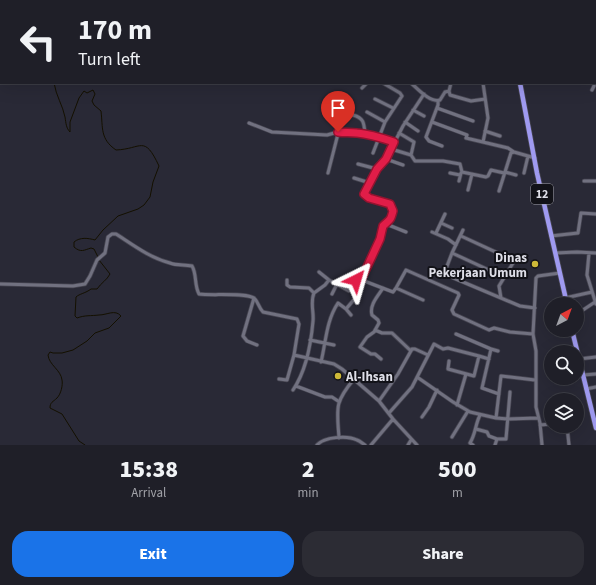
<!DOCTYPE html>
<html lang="en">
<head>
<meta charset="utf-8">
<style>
	:root { --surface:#1f1f28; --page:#2c2c34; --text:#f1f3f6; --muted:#a1a2a8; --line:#3c3d45; --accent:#1a73e8 }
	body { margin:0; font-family:"Source Sans 3",sans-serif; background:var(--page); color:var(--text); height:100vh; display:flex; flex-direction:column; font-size:15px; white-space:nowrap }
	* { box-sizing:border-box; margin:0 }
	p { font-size:13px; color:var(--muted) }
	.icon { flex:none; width:22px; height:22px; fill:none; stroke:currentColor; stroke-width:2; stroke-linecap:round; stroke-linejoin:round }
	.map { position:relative; height:445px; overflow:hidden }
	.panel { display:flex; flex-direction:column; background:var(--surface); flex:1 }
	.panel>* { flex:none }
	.top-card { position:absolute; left:0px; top:0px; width:596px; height:84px; box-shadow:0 4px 16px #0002,0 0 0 1px var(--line); background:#1f1f28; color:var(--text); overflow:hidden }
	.needle { width:26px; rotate:41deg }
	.buttons { position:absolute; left:544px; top:297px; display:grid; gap:8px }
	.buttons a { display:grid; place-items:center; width:40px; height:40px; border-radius:50%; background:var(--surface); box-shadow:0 4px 16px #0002,0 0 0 1px var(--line); font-size:20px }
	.pin { position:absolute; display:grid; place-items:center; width:34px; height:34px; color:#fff; margin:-41px -17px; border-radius:50% 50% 50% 0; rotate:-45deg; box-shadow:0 0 4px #0007 }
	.pin .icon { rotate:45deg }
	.me { position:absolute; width:44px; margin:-22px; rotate:40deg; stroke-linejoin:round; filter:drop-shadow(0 0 3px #0008) }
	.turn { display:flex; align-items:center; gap:14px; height:84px; padding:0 12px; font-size:18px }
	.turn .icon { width:52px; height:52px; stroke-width:2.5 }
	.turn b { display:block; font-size:28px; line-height:34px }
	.eta { display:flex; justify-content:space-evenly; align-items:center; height:68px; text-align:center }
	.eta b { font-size:24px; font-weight:800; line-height:28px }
	.cta { display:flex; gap:8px; margin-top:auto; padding:8px 12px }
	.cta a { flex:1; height:46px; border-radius:16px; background:var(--accent); color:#fff; font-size:16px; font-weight:800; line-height:46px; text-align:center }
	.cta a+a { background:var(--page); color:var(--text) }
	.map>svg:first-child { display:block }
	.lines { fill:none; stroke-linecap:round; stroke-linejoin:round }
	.stream { stroke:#141000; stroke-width:1 }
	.minor-casing { stroke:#474652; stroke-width:4.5 }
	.major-casing { stroke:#474652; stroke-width:5.5 }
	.highway-casing { stroke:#474652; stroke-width:6 }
	.minor { stroke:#717180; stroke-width:3 }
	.major { stroke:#8d8ac3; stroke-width:4 }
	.highway { stroke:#9f9af0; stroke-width:4.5 }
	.route-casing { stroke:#92132f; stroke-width:10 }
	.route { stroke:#e11d48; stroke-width:7 }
	.poi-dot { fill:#ceb938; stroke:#121218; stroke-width:1.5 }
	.labels { text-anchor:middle; stroke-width:4; stroke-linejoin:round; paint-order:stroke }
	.shield { fill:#121218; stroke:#a1a1a9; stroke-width:1 }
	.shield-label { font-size:12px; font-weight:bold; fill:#dedee7 }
	.poi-label { font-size:13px; font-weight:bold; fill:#dedee7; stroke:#121218; text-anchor:end }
</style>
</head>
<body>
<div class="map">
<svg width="596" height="445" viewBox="0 0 596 445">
	<rect width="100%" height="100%" fill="#292936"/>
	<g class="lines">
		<!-- stream -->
		<path class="stream" d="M37,0L38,1
			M54,83C56,96 63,106 65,117C66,123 66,128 70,132V122L79,98L84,91L87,93L93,90L95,94L92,101L94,105L101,111C103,128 100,139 116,150C142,149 144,134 159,166L153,182L150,197L144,205L138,209L118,216L103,230L95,240C88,238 80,237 74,242V247C81,253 84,250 91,248L94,249L98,257
			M85,445L79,441L62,414L50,408C50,402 53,402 57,398C61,394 63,385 62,380C61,370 49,365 48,355L50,352L53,353H62L73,350L87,341L95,333L109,328L121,316C115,309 107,315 99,315C91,316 85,315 77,318L75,316L76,297C79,294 86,293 91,289H97C101,283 107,280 110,274L99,260"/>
		<defs>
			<path id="minor" d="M334,0V1
				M299,1V0
				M318,1L319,0
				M375,1V0
				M482,1L483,0
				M595,14V0
				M595,68L596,67
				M411,83C418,89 430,103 440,100L445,92L449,91
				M451,83L449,91L450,95L471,101L485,99
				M362,88L367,83
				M592,90L594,86V83
				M375,99L393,108
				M438,101V105L426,137L429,141L442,146
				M348,106L353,115C364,118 364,123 365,134
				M437,108L473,121
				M413,110L424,116
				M367,112L385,122
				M405,122L418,131
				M432,122L467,135L466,138L508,148L514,152L535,158
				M249,123L272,132L327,135L338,132L345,134L357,132L376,136L394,143
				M485,131L500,136
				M399,133L414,142L411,155L415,161H443L460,164L462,172L486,177L488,176L491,170L504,173
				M483,142L488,118L483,83
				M391,149L411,155
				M373,153L385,122L402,96L400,93L383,83
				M386,159L403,165
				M358,164L377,169
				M505,172L511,153L514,152
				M328,173L340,126
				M450,173L460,175
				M524,173L528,156
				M354,178L370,183
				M459,181L461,173
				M584,181H596
				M468,190L472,174
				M499,191L505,172L516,175
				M441,223L452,228
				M386,224L406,232
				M463,230L452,253L444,274L520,306L535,308
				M432,232L448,239L456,245
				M436,233L445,214
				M461,236L513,260V263L499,286L501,298
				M551,236L578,233L581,213L596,214
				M452,253L504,277
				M555,253L577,252L596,253
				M589,253L587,275L596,304
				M319,272L329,280
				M287,280V285L290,287L309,288L314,293C310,302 314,312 313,321C311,344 306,371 293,390
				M361,280L380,239L383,226L390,222L393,211L390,204L387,203L367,197L365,195V193L377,169L386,159L403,126L424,94
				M0,284L73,286L85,284L90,276L97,260L105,253L108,237L112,234H116C133,245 150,258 170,263C177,266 185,264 192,266C197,274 194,285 199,294C211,296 248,292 255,299C258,302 259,308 263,312L297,319L299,324L294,355L334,364L342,369L379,401L393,419L417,445
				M396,288L406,270L458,293L459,295L452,310L454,314L489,330L494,328L510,332L533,334
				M314,293L325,285L329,280L349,291L355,282L359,279L393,292L396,288L423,300
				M332,294L337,284
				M254,298L243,336L247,341L257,345
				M565,298L592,292
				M346,309L357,296
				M577,314L595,302
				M375,330L382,333H392L411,351
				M456,334L491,349L482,388L499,394
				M310,340L334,345
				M491,349L498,351
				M479,356L489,359
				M381,359L375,354H371L360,347L367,337L374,332L379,323L378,320L372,315C369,305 378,296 383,288
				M579,359L596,357
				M321,362C326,342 326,321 338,303L346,309L351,315
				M583,375L596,374
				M417,377L453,402L470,412L496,418L508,419L538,418
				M279,379L287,380L294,355
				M296,386L325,397H332L338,401
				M586,389L596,387
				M379,401L398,374L412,349H415L428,355
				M457,405L466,374
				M389,413L412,387L434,344L443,349L448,348L479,356L474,376L448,369L449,361
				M422,417L429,407L437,390
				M496,418L501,376L535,380
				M540,425L551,424
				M567,426L569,445
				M476,429L487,432L489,436L497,439
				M452,437L468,411
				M339,438C337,408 334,403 354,379
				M317,445C324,437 347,435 357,440C360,441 362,443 365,445
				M371,445L393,419
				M408,445L411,440
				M473,445L470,443C476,433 475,425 480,415
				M495,445L497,439H506L510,392
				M542,445L540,423L536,407V351L533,334L536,278L538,276L560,273"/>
			<path id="major" d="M454,0L460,1
				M595,19H596"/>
			<path id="highway" d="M507,0V1
				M520,83L537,173L567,304
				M572,330L596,428"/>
		</defs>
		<!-- minor casing -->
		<use href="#minor" class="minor-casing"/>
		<!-- major casing -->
		<use href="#major" class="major-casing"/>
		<!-- highway casing -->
		<use href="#highway" class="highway-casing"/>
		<!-- minor -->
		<use href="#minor" class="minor"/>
		<!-- major -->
		<use href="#major" class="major"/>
		<!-- highway -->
		<use href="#highway" class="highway"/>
	</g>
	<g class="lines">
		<defs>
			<path id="route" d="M338,132C345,133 350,132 357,133C370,134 382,138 394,142L386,159L377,169L364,194L369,198L390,204L393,211C390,222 390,219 383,226L380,239L361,280H356"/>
		</defs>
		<!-- route casing -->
		<use href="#route" class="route-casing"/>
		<!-- route -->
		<use href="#route" class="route"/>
	</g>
	<!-- markers -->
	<g class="poi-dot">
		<circle cx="535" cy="264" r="4"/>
		<circle cx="338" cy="376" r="4"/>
	</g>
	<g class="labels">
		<!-- shield labels -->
		<rect class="shield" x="531" y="184" width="22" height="20" rx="3"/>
		<g class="shield-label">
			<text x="542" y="198">12</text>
		</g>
		<!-- poi labels -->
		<g class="poi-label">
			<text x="527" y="262">Dinas<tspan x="527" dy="15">Pekerjaan Umum</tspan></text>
			<text x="346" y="381" text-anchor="start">Al-Ihsan</text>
		</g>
	</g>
</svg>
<div class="buttons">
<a><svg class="needle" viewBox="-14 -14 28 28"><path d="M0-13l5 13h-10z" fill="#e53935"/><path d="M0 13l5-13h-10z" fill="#a1a2a8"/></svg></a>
<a><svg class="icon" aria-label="search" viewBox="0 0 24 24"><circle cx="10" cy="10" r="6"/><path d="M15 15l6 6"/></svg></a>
<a><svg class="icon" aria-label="layers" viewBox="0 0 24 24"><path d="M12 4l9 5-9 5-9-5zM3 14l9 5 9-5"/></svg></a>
</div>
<div class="pin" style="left:338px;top:132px;background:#d93025"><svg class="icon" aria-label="arrive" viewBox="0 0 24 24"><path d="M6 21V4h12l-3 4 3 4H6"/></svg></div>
<svg class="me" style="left:356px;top:280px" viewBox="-20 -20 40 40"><path d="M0-17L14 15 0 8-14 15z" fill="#e11d48" stroke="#fff" stroke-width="4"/></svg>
<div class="top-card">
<div class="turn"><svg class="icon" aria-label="left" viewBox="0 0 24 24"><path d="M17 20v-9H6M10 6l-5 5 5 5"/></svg><div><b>170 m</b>Turn left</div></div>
</div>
</div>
<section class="panel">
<div class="eta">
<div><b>15:38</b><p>Arrival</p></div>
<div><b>2</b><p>min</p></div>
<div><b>500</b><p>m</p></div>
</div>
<div class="cta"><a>Exit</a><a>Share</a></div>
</section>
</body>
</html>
